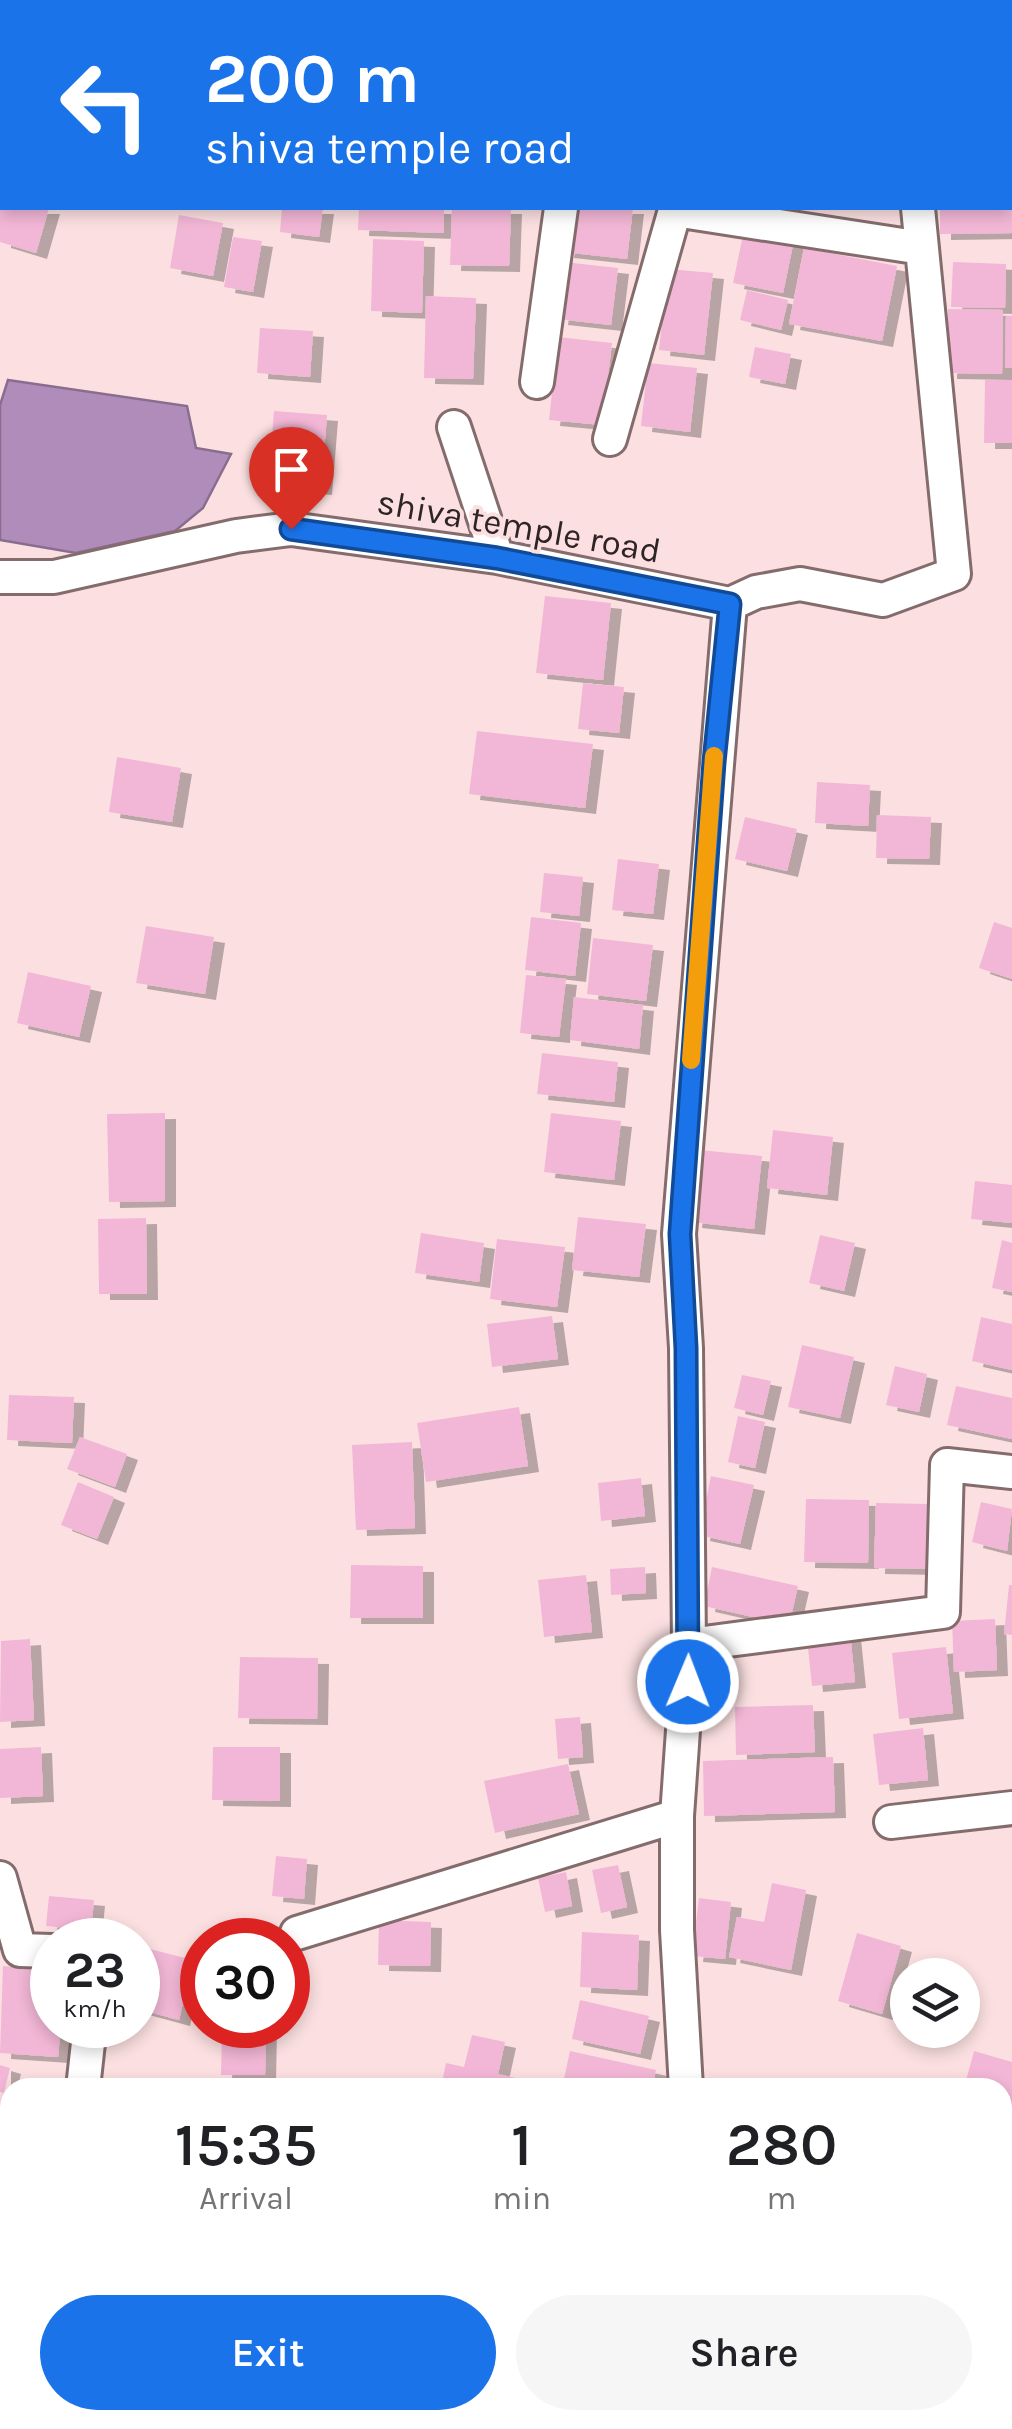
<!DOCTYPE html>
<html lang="en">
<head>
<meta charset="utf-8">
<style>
	:root { --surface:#fff; --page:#f6f6f6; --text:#202124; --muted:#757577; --accent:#1a73e8 }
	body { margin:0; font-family:Karla,sans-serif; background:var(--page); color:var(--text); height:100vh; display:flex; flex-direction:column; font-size:38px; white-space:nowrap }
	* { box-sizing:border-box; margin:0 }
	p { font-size:32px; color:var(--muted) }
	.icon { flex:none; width:55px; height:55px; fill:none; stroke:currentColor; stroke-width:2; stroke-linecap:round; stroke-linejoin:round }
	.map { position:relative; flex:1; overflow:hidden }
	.details { position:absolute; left:0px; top:2078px; width:1012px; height:352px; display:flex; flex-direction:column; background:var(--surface); border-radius:30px 30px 0 0; box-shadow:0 5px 15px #0003 }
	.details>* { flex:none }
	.banner { position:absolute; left:0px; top:0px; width:1012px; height:210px; box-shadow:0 5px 15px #0003; background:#1a73e8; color:#fff; overflow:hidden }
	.tools { position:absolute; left:890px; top:1958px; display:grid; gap:20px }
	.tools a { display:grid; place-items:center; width:90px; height:90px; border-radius:50%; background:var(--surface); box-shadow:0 5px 15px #0003; font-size:50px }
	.speed { position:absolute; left:30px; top:1918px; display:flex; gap:20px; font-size:50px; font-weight:700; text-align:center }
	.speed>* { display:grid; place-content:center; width:130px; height:130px; border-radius:50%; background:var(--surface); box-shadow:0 5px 15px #0003; line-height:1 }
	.speed small { font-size:25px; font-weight:400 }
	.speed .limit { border:15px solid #d22; background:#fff; color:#111 }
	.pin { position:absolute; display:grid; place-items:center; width:85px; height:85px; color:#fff; margin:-102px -42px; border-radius:50% 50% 50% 0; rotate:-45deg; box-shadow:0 0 10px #0007 }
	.pin .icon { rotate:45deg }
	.me { position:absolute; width:110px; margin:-55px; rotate:1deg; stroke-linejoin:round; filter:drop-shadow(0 0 8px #0008) }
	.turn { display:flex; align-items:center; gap:35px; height:210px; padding:0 40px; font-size:45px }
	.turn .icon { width:130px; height:130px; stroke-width:2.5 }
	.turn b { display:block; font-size:70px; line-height:85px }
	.eta { display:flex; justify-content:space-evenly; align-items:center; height:170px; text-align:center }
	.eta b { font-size:60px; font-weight:600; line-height:70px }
	.cta { display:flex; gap:20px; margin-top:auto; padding:20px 40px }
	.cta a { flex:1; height:115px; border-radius:60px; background:var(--accent); color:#fff; font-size:40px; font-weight:600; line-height:115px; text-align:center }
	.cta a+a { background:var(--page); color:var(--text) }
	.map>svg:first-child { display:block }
	.water { fill:#b08cbb; stroke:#896d8e; stroke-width:2.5 }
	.building { fill:#f2b7d6; filter:url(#shadow) }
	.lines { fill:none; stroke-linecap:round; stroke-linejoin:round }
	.minor-casing { stroke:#846c6d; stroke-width:38 }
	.secondary-casing { stroke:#846c6d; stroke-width:50 }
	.minor { stroke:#fff; stroke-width:32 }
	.secondary { stroke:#fff; stroke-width:45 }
	.route-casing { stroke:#114b97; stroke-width:25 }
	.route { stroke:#1a73e8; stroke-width:18 }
	.slow { stroke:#f59e0b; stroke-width:18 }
	.labels { text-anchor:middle; stroke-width:8; stroke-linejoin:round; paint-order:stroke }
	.street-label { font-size:35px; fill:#2f2425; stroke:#fce0e1 }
</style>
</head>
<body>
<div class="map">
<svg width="1012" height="2429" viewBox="0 0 1012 2429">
	<defs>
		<filter id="shadow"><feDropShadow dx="11" dy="6" stdDeviation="0" flood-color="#0004"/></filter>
	</defs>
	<rect width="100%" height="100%" fill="#fce0e1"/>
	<!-- water -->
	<path class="water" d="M8,380L187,406L196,448L231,454L203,508L175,531L76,553L0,540V405Z"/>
	<!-- building -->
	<path class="building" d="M0,208H49L36,253L0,242Z
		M282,208H323L319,237L280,232Z
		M359,208H444V233L358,230Z
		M452,208H511L509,266L450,265Z
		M568,208H633L627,259L563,252Z
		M940,208H1012V233L940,234Z
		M179,215L223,223L213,276L170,268Z
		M744,230L794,240L783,293L733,283Z
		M233,237L262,241L253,292L224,287Z
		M373,239L424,241L422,313L371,311Z
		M804,248L897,266L882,341L789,324Z
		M564,262L618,268L611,325L557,319Z
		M953,262L1006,264L1005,308L951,307Z
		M668,269L713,273L704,355L659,350Z
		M747,290L788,300L781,330L740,320Z
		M426,296L476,298L473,379L424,378Z
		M948,309L1003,310L1002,374L946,373Z
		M1006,316H1012V368H1005Z
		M260,328L313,331L310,377L257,373Z
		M558,337L612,343L602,425L549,420Z
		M755,347L791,354L785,384L749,377Z
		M648,363L697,368L690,432L641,426Z
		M985,380H1012V443H984Z
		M274,411L327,415L321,489L268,485Z
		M545,596L611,603L603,680L536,673Z
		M583,683L624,687L619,733L578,729Z
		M477,731L593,744L585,808L469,794Z
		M117,757L181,768L172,822L109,812Z
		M817,782L870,785L868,826L815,823Z
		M877,815L931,817L929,859L876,858Z
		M745,817L797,829L787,871L735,859Z
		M618,859L659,864L653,914L612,910Z
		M544,873L583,877L579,916L540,912Z
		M531,917L581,923L575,976L525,970Z
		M994,922L1012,928V979L979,968Z
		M146,926L214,937L205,994L136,983Z
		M593,938L653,945L646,1001L587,994Z
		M28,972L91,986L79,1037L17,1023Z
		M526,975L566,979L559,1037L520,1033Z
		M574,997L643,1005L639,1049L570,1040Z
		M542,1053L618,1062L614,1102L537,1094Z
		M165,1113V1201L109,1202L107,1114Z
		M551,1113L621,1121L614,1180L544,1172Z
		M773,1130L833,1137L827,1195L767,1188Z
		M699,1150L762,1156L754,1229L691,1222Z
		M975,1181L1012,1185V1223L971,1219Z
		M578,1217L646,1224L639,1277L572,1270Z
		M146,1218L147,1294H99L98,1219Z
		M421,1233L484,1243L479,1282L415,1273Z
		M820,1235L855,1243L844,1291L809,1283Z
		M497,1239L565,1247L557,1307L490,1299Z
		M1002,1240L1012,1243V1292L992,1288Z
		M552,1316L558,1359L492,1367L487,1324Z
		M981,1317L1012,1324V1370L972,1361Z
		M802,1345L854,1357L840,1418L788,1407Z
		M895,1366L927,1374L919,1412L886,1405Z
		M742,1375L771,1381L763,1415L734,1408Z
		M956,1386L1012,1398V1439L947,1425Z
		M9,1395L74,1397L72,1443L7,1440Z
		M519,1407L528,1466L426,1482L417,1423Z
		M738,1416L765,1422L755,1468L728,1462Z
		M80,1437L127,1454L115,1487L67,1469Z
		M412,1442L415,1528L356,1530L352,1445Z
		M711,1476L754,1485L740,1544L699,1535Z
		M641,1478L645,1516L601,1521L598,1483Z
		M78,1482L114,1497L97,1539L61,1525Z
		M806,1499L869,1500L868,1563L804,1562Z
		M981,1502L1012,1509L1007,1551L972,1542Z
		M876,1503L930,1504L929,1569L874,1568Z
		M351,1565L423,1566V1618H350Z
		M645,1567L646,1593L611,1595L610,1569Z
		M712,1567L798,1586L789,1625L704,1606Z
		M586,1575L592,1632L544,1637L538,1580Z
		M1009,1585H1012V1635L1004,1634Z
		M995,1619L997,1670L954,1672L952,1621Z
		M850,1633L855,1682L812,1686L807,1639Z
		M30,1639L34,1720L0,1722L1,1641Z
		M946,1647L953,1713L899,1719L892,1653Z
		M240,1657L318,1658L317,1719L238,1718Z
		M813,1705L815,1752L736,1755L735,1707Z
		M580,1717L583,1757L558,1759L555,1719Z
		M923,1728L928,1780L879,1785L873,1734Z
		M41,1747L43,1796L0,1798V1749Z
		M213,1747H280V1801L212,1800Z
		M833,1757L835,1812L704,1816L703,1761Z
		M568,1764L579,1814L495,1833L484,1781Z
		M276,1856L307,1859L304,1899L272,1896Z
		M618,1865L627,1907L601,1913L592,1870Z
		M566,1872L572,1906L545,1912L538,1878Z
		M772,1883L806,1890L791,1970L729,1957L737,1917L764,1922Z
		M49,1896L94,1900L91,1930L46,1926Z
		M699,1898L731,1902L725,1959L692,1956Z
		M379,1920L431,1922L430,1966L378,1965Z
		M582,1932L639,1935L637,1990L580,1987Z
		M857,1933L901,1946L882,2014L838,2001Z
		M138,1946L193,1960L179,2020L138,2009Z
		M3,1966L52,1970V2025H61L58,2057L0,2053Z
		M580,2000L649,2016L640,2054L572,2039Z
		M222,2025H266L265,2075H221Z
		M472,2035L505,2042L498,2074L516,2078L513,2088H441L446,2063L464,2067Z
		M570,2051L656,2070L652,2088H562Z
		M974,2051L1012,2062V2104L1002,2101V2088H964Z
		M0,2065L10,2068L4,2093L0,2092Z
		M0,2114L10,2115V2168L0,2167Z
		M0,2346L10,2348L5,2396L0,2395Z
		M836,2420H876L875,2429H835Z"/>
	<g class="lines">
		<defs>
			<path id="minor" d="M940,0V2
				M0,150L2,151
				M537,382L561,208
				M454,427L497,557
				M610,439L675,210L922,248
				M0,577H54L236,536L291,529L497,557L730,604
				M689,1645L943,1612L947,1465L1012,1472
				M891,1822L1012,1808
				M0,1878L20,1950L52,1951
				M297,1933L677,1816
				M83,2088L90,2025
				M686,2088L677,1930V1816L689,1645L686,1348L679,1234L730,604L756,592L800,584L883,600L954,574L918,208
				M0,2319L10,2318
				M696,2420L697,2429
				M15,2429L17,2420"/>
			<path id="secondary" d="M558,0L569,2
				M1006,2L1012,0"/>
		</defs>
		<!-- minor casing -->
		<use href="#minor" class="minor-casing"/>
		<!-- secondary casing -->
		<use href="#secondary" class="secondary-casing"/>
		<!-- minor -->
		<use href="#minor" class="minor"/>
		<!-- secondary -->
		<use href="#secondary" class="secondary"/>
	</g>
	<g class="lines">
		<defs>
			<path id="route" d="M291,529L497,558L730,604L714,762L680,1234L686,1348L688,1682"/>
		</defs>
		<!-- route casing -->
		<use href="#route" class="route-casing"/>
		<!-- route -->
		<use href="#route" class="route"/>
		<!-- slow -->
		<path class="slow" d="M691,1060L714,756"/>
	</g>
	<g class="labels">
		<!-- street labels -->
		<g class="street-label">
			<text transform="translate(519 526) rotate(10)" y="12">shiva temple road</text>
		</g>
	</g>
</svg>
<div class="tools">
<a><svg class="icon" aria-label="layers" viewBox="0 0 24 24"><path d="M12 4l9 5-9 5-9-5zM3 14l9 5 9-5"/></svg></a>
</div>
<div class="speed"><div>23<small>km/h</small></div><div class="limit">30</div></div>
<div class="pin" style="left:291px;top:529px;background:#d93025"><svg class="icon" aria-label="arrive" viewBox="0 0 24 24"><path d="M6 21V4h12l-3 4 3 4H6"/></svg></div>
<svg class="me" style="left:688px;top:1682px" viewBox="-20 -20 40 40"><circle r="17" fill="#1a73e8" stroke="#fff" stroke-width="3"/><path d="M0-11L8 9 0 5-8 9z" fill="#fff"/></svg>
<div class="banner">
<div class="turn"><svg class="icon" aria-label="left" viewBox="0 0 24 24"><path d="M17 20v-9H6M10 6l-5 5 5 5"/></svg><div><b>200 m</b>shiva temple road</div></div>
</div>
<section class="details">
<div class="eta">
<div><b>15:35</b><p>Arrival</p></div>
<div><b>1</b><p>min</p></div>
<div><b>280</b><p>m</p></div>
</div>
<div class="cta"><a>Exit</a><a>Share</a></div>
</section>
</div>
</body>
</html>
